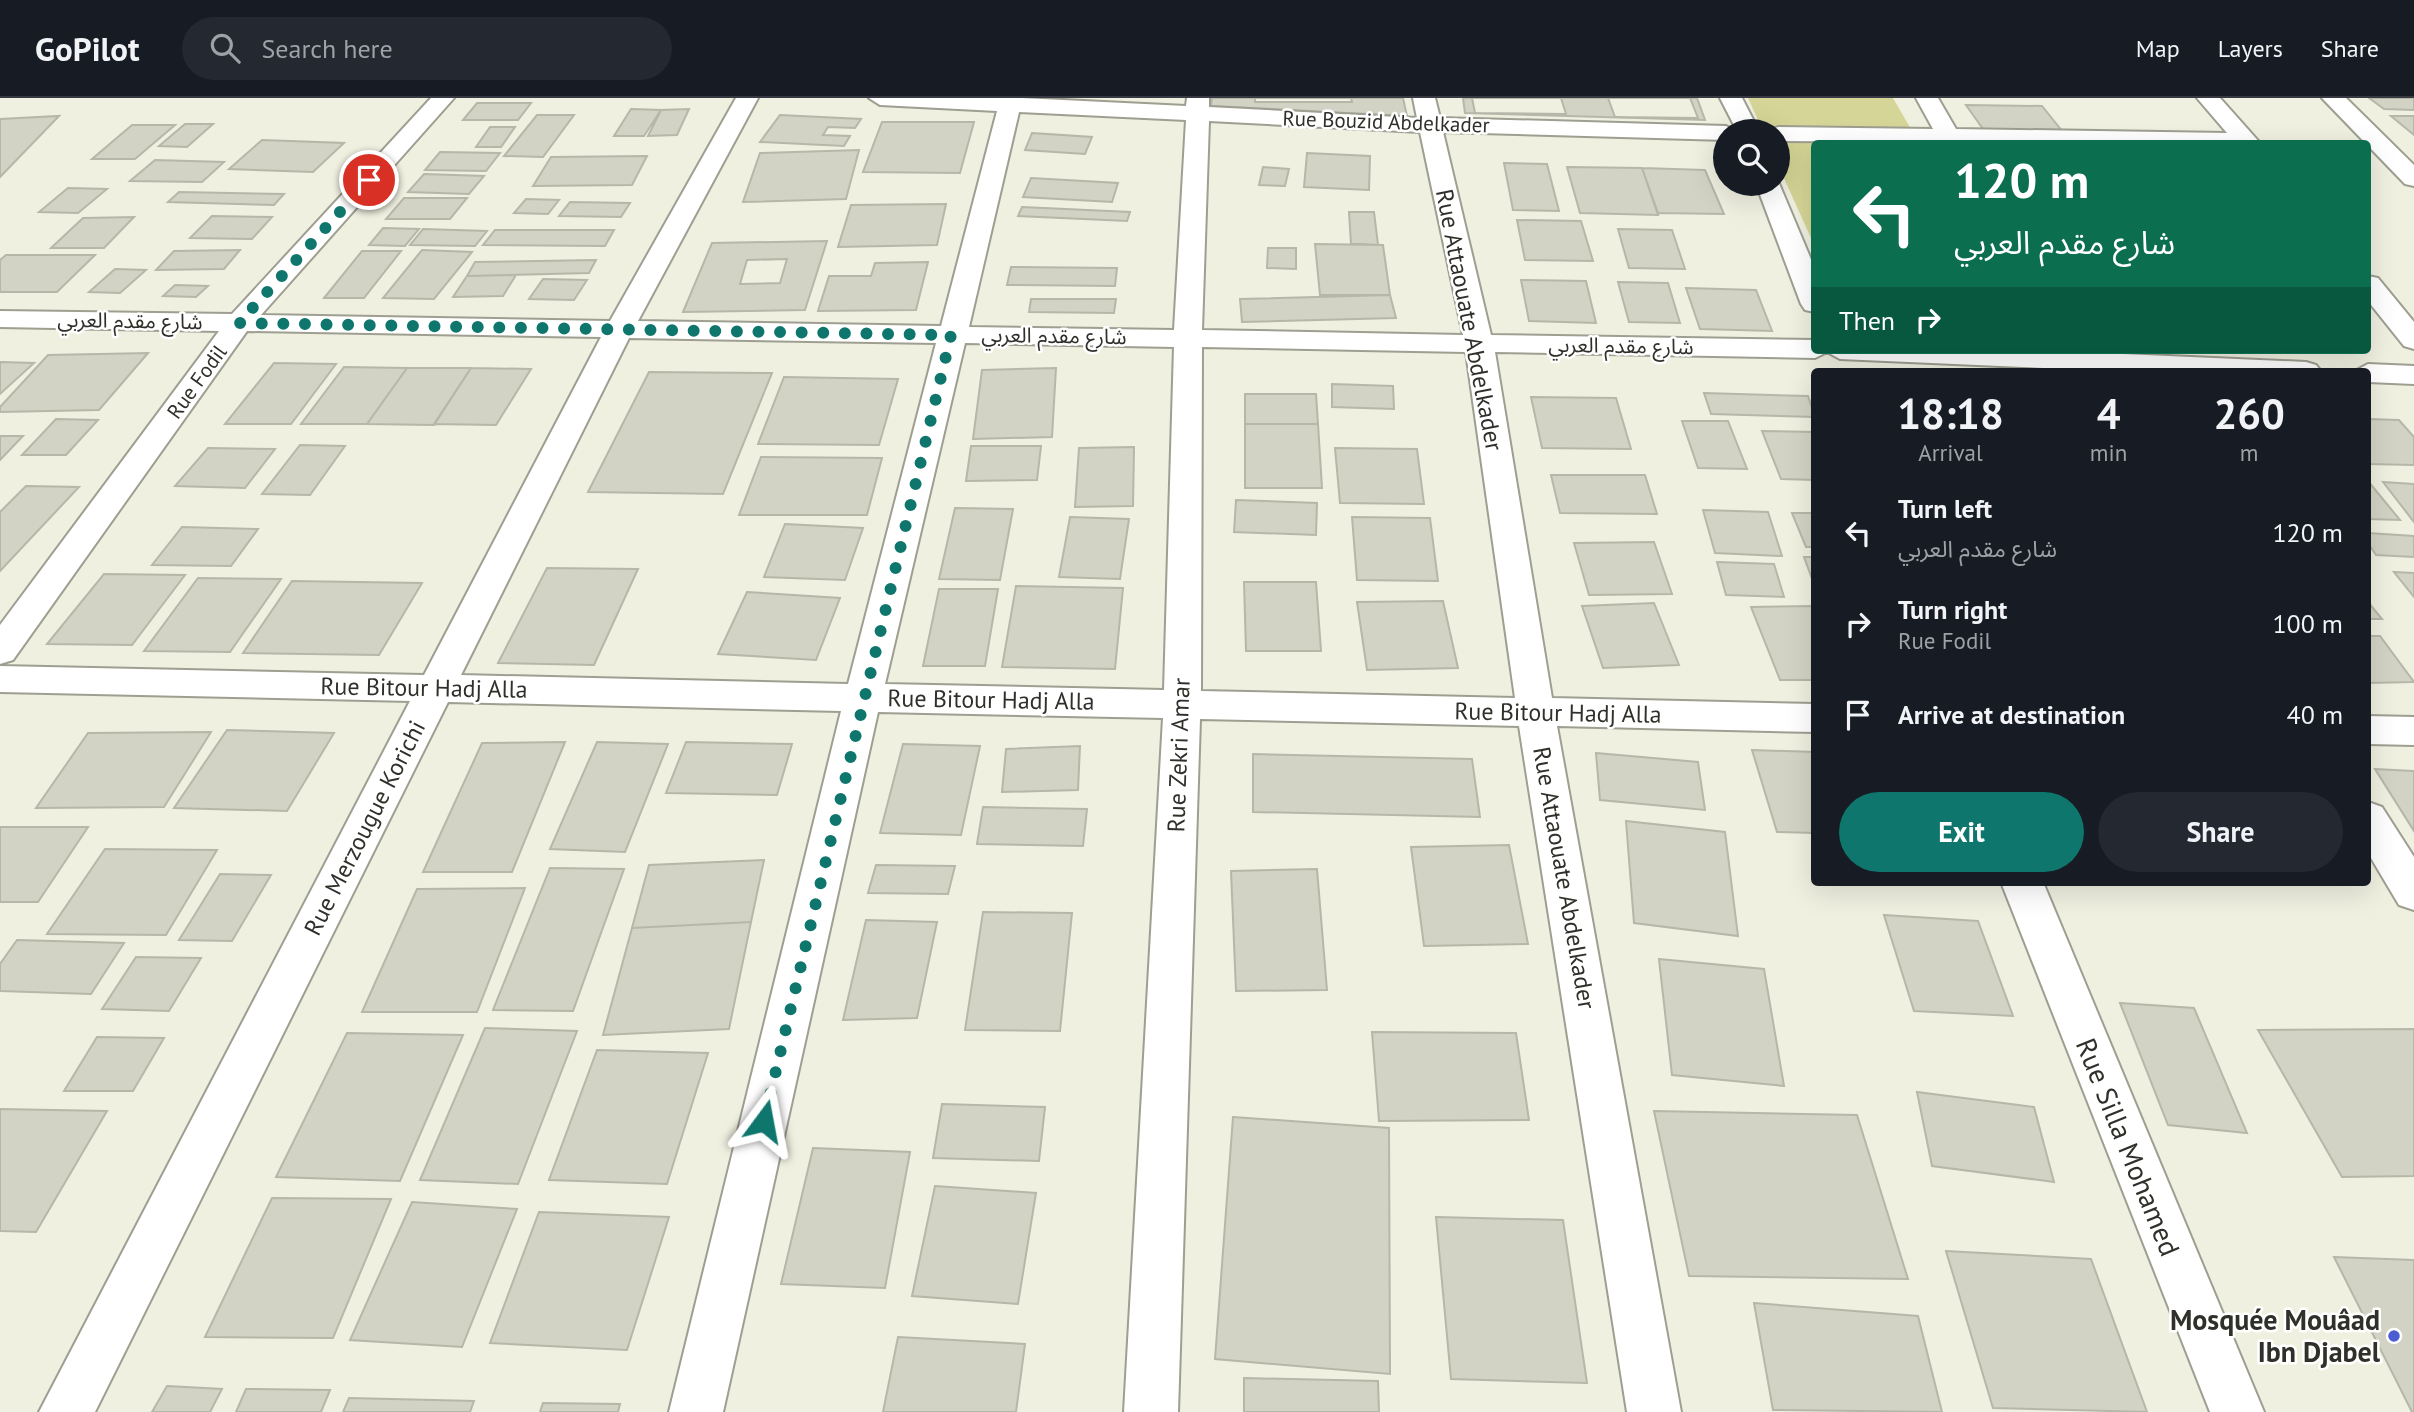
<!DOCTYPE html>
<html lang="en">
<head>
<meta charset="utf-8">
<style>
	:root { --surface:#171b24; --page:#242831; --text:#f1f3f6; --muted:#9ea1a6; --line:#363941; --accent:#0f766e }
	body { margin:0; font-family:"PT Sans","Noto Sans Arabic",sans-serif; background:var(--page); color:var(--text); height:100vh; display:flex; flex-direction:column; font-size:26px; white-space:nowrap }
	* { box-sizing:border-box; margin:0 }
	p { font-size:23px; color:var(--muted) }
	.icon { flex:none; width:38px; height:38px; fill:none; stroke:currentColor; stroke-width:2; stroke-linecap:round; stroke-linejoin:round }
	.map { position:relative; flex:1; overflow:hidden }
	.panel { position:absolute; left:1811px; top:270px; width:560px; height:518px; display:flex; flex-direction:column; background:var(--surface); border-radius:7px; box-shadow:0 7px 28px #0002 }
	.panel>* { flex:none }
	.guide { position:absolute; left:1811px; top:42px; width:560px; height:214px; border-radius:7px; box-shadow:0 7px 28px #0002; background:#0b6e4f; color:#fff; overflow:hidden }
	.fabs { position:absolute; left:1713px; top:21px; display:grid; gap:14px }
	.fabs a { display:grid; place-items:center; width:77px; height:77px; border-radius:50%; background:var(--surface); box-shadow:0 7px 28px #0002; font-size:35px }
	.pin { position:absolute; display:grid; place-items:center; width:60px; height:60px; color:#fff; margin:-30px; border:4px solid #fff; border-radius:50%; box-shadow:0 2px 7px #0007 }
	.me { position:absolute; width:77px; margin:-38px; rotate:13deg; stroke-linejoin:round; filter:drop-shadow(0 0 5px #0008) }
	.turn { display:flex; align-items:center; gap:24px; height:147px; padding:0 28px; font-size:32px }
	.turn .icon { width:91px; height:91px; stroke-width:2.5 }
	.turn b { display:block; font-size:49px; line-height:60px }
	.then { display:flex; align-items:center; height:66px; padding:0 28px; background:#0003; gap:14px; font-size:26px }
	.eta { display:flex; justify-content:space-evenly; align-items:center; height:119px; text-align:center }
	.eta b { font-size:42px; font-weight:600; line-height:49px }
	.cta { display:flex; gap:14px; margin-top:auto; padding:14px 28px }
	.cta a { flex:1; height:80px; border-radius:42px; background:var(--accent); color:#fff; font-size:28px; font-weight:600; line-height:80px; text-align:center }
	.cta a+a { background:var(--page); color:var(--text) }
	ul { padding:0; list-style:none }
	li { display:flex; align-items:center; gap:21px; height:91px; padding:0 28px }
	li div { flex:1 }
	li b { display:block; font-size:26px }
	li em { font-style:normal }
	header { display:flex; align-items:center; gap:42px; box-sizing:border-box; height:98px; padding:0 35px; background:var(--surface); border-bottom:2px solid var(--line) }
	header strong { font-size:33px }
	nav { display:flex; gap:38px; margin-inline-start:auto; font-size:24px }
	.search { width:490px; height:63px; background:var(--page); display:flex; align-items:center; gap:18px; box-sizing:border-box; padding:0 24px; border-radius:38px; color:var(--muted); font-size:26px }
	.map>svg:first-child { display:block }
	.green { fill:#d5d597 }
	.building { fill:#d3d3c5; stroke:#b6b6a9; stroke-width:2; fill-rule:evenodd }
	.lines { fill:none; stroke-linecap:round; stroke-linejoin:round }
	.street-casing { stroke:#9e9e91; stroke-width:4 }
	.street { fill:#fff; fill-rule:evenodd }
	.route { stroke:#0f766e; stroke-width:12; stroke-dasharray:0 21.6 }
	.poi-dot { fill:#4b5dd2; stroke:#fff; stroke-width:2.5 }
	.labels { text-anchor:middle; stroke-width:5; stroke-linejoin:round; paint-order:stroke }
	.far-street-label { font-size:21px; fill:#30302b; stroke:#fff }
	.street-label { font-size:24px; fill:#30302b; stroke:#fff }
	.near-street-label { font-size:28px; fill:#30302b; stroke:#fff }
	.near-poi-label { font-size:28px; font-weight:bold; fill:#30302b; stroke:#fff; text-anchor:end }
</style>
</head>
<body>
<header>
<strong>GoPilot</strong>
<div class="search"><svg class="icon" aria-label="search" viewBox="0 0 24 24"><circle cx="10" cy="10" r="6"/><path d="M15 15l6 6"/></svg>Search here</div>
<nav><a>Map</a><a>Layers</a><a>Share</a></nav>
</header>
<div class="map">
<svg width="2414" height="1314" viewBox="0 0 2414 1314">
	<rect width="100%" height="100%" fill="#f0f0e1"/>
	<!-- green -->
	<path class="green" d="M1748,0H1893L1919,45L1815,46V149L1778,67V33H1763Z"/>
	<!-- building -->
	<path class="building" d="M1212,0H1403L1407,18L1211,8Z
		M1255,0H1351L1352,4H1255Z
		M1463,0H1697L1705,22L1465,15Z
		M1472,0H1561L1566,16L1475,15Z
		M1608,0H1690L1698,20L1615,19Z
		M2369,0H2414V12L2384,11Z
		M477,5H531L518,22H463Z
		M1966,7L2042,8L2062,33L1983,31Z
		M631,11L661,12L644,38H614Z
		M689,11L677,37L648,38L661,12Z
		M537,17H574L543,59L504,58Z
		M780,17L861,21L855,30L828,29L823,37L850,38L844,48L760,44Z
		M59,18L0,79V21Z
		M2391,18H2414V37Z
		M882,24H974L960,75L863,74Z
		M185,26H213L187,49L159,48Z
		M132,27H175L135,61H92Z
		M490,29H515L501,49H476Z
		M1032,35L1092,39L1085,56L1025,52Z
		M262,42L344,45L313,74L229,71Z
		M859,52L846,101L743,104L760,55Z
		M440,54L500,55L486,73L425,72Z
		M1307,55L1370,58L1369,92L1304,89Z
		M647,58L632,87L533,88L551,59Z
		M155,62L224,64L202,84L130,83Z
		M1504,65L1547,66L1559,113L1513,112Z
		M1263,69L1289,71L1285,88L1259,87Z
		M1567,69L1642,70L1658,117L1580,115Z
		M1642,70L1705,72L1724,116L1658,115Z
		M424,76L484,78L469,96L408,94Z
		M1031,80L1118,85L1112,104L1023,99Z
		M68,90L107,91L78,115L39,114Z
		M179,94L284,96L274,107L168,104Z
		M404,100H467L450,121H386Z
		M526,101L559,102L548,116L514,115Z
		M570,104L630,105L621,119L559,118Z
		M946,106L937,147L838,149L851,107Z
		M1022,109L1130,114L1127,123L1018,118Z
		M1349,114H1374L1378,147L1351,146Z
		M212,118L272,119L252,141L190,140Z
		M134,119L104,150H51L83,120Z
		M1517,122L1581,123L1593,163L1525,162Z
		M383,130L419,131L405,148L369,147Z
		M423,131L487,133L475,148L410,147Z
		M1618,131L1672,132L1685,171L1629,170Z
		M495,132H614L605,148L483,147Z
		M827,143L805,212L683,214L712,145ZM787,161L780,185L740,186L747,162Z
		M1315,146L1383,147L1390,197H1320Z
		M1268,150H1296V171L1267,170Z
		M240,152L224,171L156,172L174,153Z
		M422,152L472,154L434,201L383,200Z
		M362,153H401L364,200H324Z
		M6,157H95L57,194H0V162Z
		M596,162L589,175L467,178L475,164Z
		M928,164L916,212L818,213L829,178H871L875,165Z
		M1011,169L1117,170L1115,188L1007,187Z
		M115,171L146,172L120,195L89,194Z
		M516,177L503,198L453,199L467,178Z
		M543,181L587,182L574,202L529,201Z
		M1521,182L1586,183L1596,225L1529,223Z
		M1618,184L1668,185L1680,225L1629,224Z
		M175,187L208,188L196,199L163,198Z
		M1686,190L1756,192L1772,233L1700,231Z
		M1390,197L1396,220L1242,224L1240,201Z
		M1031,201H1116L1114,215L1029,214Z
		M148,255L99,312L0,314V309L48,257Z
		M0,264L34,265L0,296Z
		M274,265L336,266L291,326H225Z
		M344,269L407,270L367,326H301Z
		M407,270H471L434,327L367,326Z
		M471,270L531,271L496,327L434,326Z
		M1056,270L1052,339L973,341L982,272Z
		M649,274L772,275L723,396L588,394Z
		M784,279L898,281L879,347L758,346Z
		M1332,286L1393,288L1394,311L1332,309Z
		M1704,295L1808,298L1815,319L1711,316Z
		M1245,296H1316L1318,326H1245Z
		M1531,299L1616,300L1631,351L1542,350Z
		M56,321L98,322L66,357H22Z
		M2368,321L2399,322L2414,339V367L2368,366Z
		M1682,323H1728L1747,371L1698,370Z
		M1245,326H1318L1322,390H1245Z
		M1762,333L1815,334V382L1781,381Z
		M0,338H23L0,362Z
		M300,347L345,348L310,397L262,396Z
		M971,348H1041L1037,382L966,383Z
		M1134,349L1133,408L1075,409L1079,350Z
		M208,350L275,351L245,390L175,388Z
		M1335,350L1417,351L1424,406L1340,405Z
		M761,359L882,360L867,417H739Z
		M1551,377H1645L1657,416L1560,415Z
		M2368,383L2400,422L2368,421Z
		M2383,384L2414,386V424Z
		M26,388L79,389L0,473V414Z
		M1236,402L1317,405L1316,437L1234,434Z
		M955,410L1013,411L1000,482L939,481Z
		M1703,412L1768,414L1782,458L1715,455Z
		M1792,415H1815V449H1806Z
		M1070,419L1129,421L1120,481L1059,479Z
		M1352,419L1430,420L1438,483L1357,482Z
		M785,426L863,430L845,482L764,479Z
		M182,429L258,431L231,468L152,467Z
		M2368,435L2414,438V459L2376,457L2368,445Z
		M1654,444L1672,496L1589,497L1574,445Z
		M1804,459H1815V489Z
		M1717,464L1774,466L1784,499L1726,497Z
		M547,470L638,471L594,567L498,565Z
		M2394,474L2414,475V499Z
		M104,476L185,477L132,547L47,546Z
		M198,480L281,481L230,554L144,553Z
		M292,483L422,485L379,557L243,555Z
		M1244,484H1316L1321,553H1246Z
		M1016,488L1123,490L1115,571L1002,569Z
		M939,491H998L985,568H923Z
		M747,494L840,500L816,562L718,556Z
		M1443,503L1458,570L1367,572L1357,504Z
		M2368,504L2382,521H2368Z
		M1654,505L1679,567L1603,570L1582,508Z
		M1815,508V582H1780L1751,509Z
		M2368,538H2380L2414,584L2368,585Z
		M227,632L334,635L287,713L174,710Z
		M211,634L164,709L36,710L88,635Z
		M565,644L512,774H423L482,645Z
		M597,644L668,646L625,754L550,751Z
		M686,644L792,646L777,697L666,695Z
		M903,646L980,648L961,737L880,735Z
		M1080,648L1078,692L1002,694L1006,651Z
		M1752,652L1815,654V735L1777,734Z
		M1596,655L1698,664L1705,712L1600,702Z
		M1253,656L1472,661L1480,719L1253,714Z
		M2375,671L2414,673V733Z
		M983,709L1087,711L1083,748L977,746Z
		M1626,723L1725,734L1738,838L1634,825Z
		M0,729H88L38,804H0Z
		M1509,747L1528,846L1424,848L1411,749Z
		M105,751L217,752L166,837L47,836Z
		M764,762L751,824L632,830L649,767Z
		M876,767L955,768L948,796L868,795Z
		M550,770L624,771L573,913L493,912Z
		M1317,771L1327,892L1236,893L1231,773Z
		M220,776L271,777L232,843L179,842Z
		M525,790L477,914H362L417,791Z
		M983,814L1072,815L1060,933L965,932Z
		M1884,817L1978,823L2013,918L1914,913Z
		M866,822L937,824L917,920L843,922Z
		M751,824L729,931L603,937L632,830Z
		M17,842L124,845L91,896L0,893V866Z
		M136,859L201,860L169,913L102,911Z
		M1659,861L1764,871L1784,988L1672,977Z
		M2120,905L2194,910L2247,1035L2168,1027Z
		M485,930L577,933L518,1086L420,1082Z
		M2414,931V1078L2342,1079L2258,932Z
		M1372,934L1516,935L1529,1022L1379,1023Z
		M347,935L463,937L400,1083L276,1079Z
		M97,939L164,940L133,993H64Z
		M597,952L708,955L667,1086L549,1082Z
		M1917,994L2034,1009L2054,1084L1932,1068Z
		M942,1006L1045,1009L1039,1063L933,1060Z
		M0,1011L107,1013L36,1134L0,1133Z
		M1654,1013L1857,1017L1908,1181L1689,1178Z
		M1233,1019L1389,1030L1390,1276L1215,1261Z
		M813,1050L910,1054L885,1190L781,1186Z
		M935,1088L1036,1095L1018,1206L912,1198Z
		M272,1100L391,1101L333,1240L205,1239Z
		M412,1104L517,1111L462,1249L350,1242Z
		M539,1114L669,1119L627,1252L490,1245Z
		M1436,1119L1563,1122L1587,1285L1451,1281Z
		M1946,1153L2091,1161L2147,1314L1993,1310Z
		M2334,1159L2414,1162V1314H2412Z
		M1754,1205L1918,1218L1942,1314L1773,1312Z
		M898,1239L1025,1246L1016,1314H883Z
		M1244,1280L1378,1283L1379,1314H1244Z
		M167,1288L222,1291L210,1314H152Z
		M246,1291L330,1292L321,1314H236Z
		M349,1300L474,1303L470,1314H343Z
		M543,1305L620,1306L618,1314H540Z"/>
	<g class="lines">
		<defs>
			<path id="street" d="M431,0H454L261,217L610,223L736,0H758L638,223L941,228L997,13L880,7L869,0H1022L1186,8L1187,0H1209V9L1417,20L1413,0H1435L1440,20L1726,28L1736,33H1726V42L1443,34L1491,237L1815,242V252H2032L2306,264L2316,267L2321,273H2114L1840,261L1827,254L1815,260L1495,254L1552,600L1815,606V634L1557,628L1681,1314H1627L1519,628L1200,621L1178,1314H1124L1163,620L878,614L723,1314H669L841,613L448,604L95,1314H39L410,603L0,594V568L424,577L601,239L247,233L13,562L0,566V527L219,233L0,229V213L232,216ZM1019,14L1186,22L1174,232L969,229ZM1209,23L1420,34L1463,237L1202,232ZM629,240L936,245L848,586L461,577ZM965,245L1174,249L1164,592L885,586ZM1202,249L1466,254L1515,600L1201,593Z
				M1720,0H1742L1759,33H1737Z
				M1916,0H1938L1956,31L2227,35L2197,0H2220L2261,46L1778,43V33H1768L1778,29L1933,31Z
				M2322,0H2346L2414,67V88L2405,86Z
				M1778,83L1815,171V214L1805,212L1801,206L1756,86H1778Z
				M2368,178L2378,180L2414,224V251L2404,248L2368,203Z
				M2368,266L2414,268V286L2368,284V273H2355Z
				M2368,618L2414,619V647L2368,646Z
				M2368,704L2382,709L2414,759V812L2399,807L2368,755Z
				M2001,784H2043L2264,1314H2210Z"/>
		</defs>
		<!-- street casing -->
		<use href="#street" class="street-casing"/>
		<!-- street -->
		<use href="#street" class="street"/>
	</g>
	<g class="lines">
		<!-- route -->
		<path class="route" d="M369,82L239,225L951,237L764,1023"/>
	</g>
	<!-- markers -->
	<circle class="poi-dot" cx="2394" cy="1238" r="7"/>
	<g class="labels">
		<!-- far-street labels -->
		<g class="far-street-label">
			<text transform="translate(1386 24) rotate(2)" y="7">Rue Bouzid Abdelkader</text>
			<text transform="translate(130 223) rotate(1)" y="7">شارع مقدم العربي</text>
			<text transform="translate(1054 238) rotate(1)" y="7">شارع مقدم العربي</text>
			<text transform="translate(1621 248) rotate(1)" y="7">شارع مقدم العربي</text>
			<text transform="translate(197 284) rotate(-54)" y="7">Rue Fodil</text>
		</g>
		<!-- street labels -->
		<g class="street-label">
			<text transform="translate(1469 222) rotate(79)" y="8">Rue Attaouate Abdelkader</text>
			<text transform="translate(424 590) rotate(1)" y="8">Rue Bitour Hadj Alla</text>
			<text transform="translate(991 602) rotate(1)" y="8">Rue Bitour Hadj Alla</text>
			<text transform="translate(1558 615) rotate(1)" y="8">Rue Bitour Hadj Alla</text>
			<text transform="translate(1179 657) rotate(-88)" y="8">Rue Zekri Amar</text>
			<text transform="translate(365 730) rotate(-63)" y="8">Rue Merzougue Korichi</text>
			<text transform="translate(1564 780) rotate(80)" y="8">Rue Attaouate Abdelkader</text>
		</g>
		<!-- near-street labels -->
		<g class="near-street-label">
			<text transform="translate(2128 1049) rotate(68)" y="10">Rue Silla Mohamed</text>
		</g>
		<!-- near-poi labels -->
		<g class="near-poi-label">
			<text x="2380" y="1232">Mosquée Mouâad<tspan x="2380" dy="32">Ibn Djabel</tspan></text>
		</g>
	</g>
</svg>
<div class="fabs">
<a><svg class="icon" aria-label="search" viewBox="0 0 24 24"><circle cx="10" cy="10" r="6"/><path d="M15 15l6 6"/></svg></a>
</div>
<div class="pin" style="left:369px;top:82px;background:#d93025"><svg class="icon" aria-label="arrive" viewBox="0 0 24 24"><path d="M6 21V4h12l-3 4 3 4H6"/></svg></div>
<svg class="me" style="left:764px;top:1023px" viewBox="-20 -20 40 40"><path d="M0-17L14 15 0 8-14 15z" fill="#0f766e" stroke="#fff" stroke-width="4"/></svg>
<div class="guide">
<div class="turn"><svg class="icon" aria-label="left" viewBox="0 0 24 24"><path d="M17 20v-9H6M10 6l-5 5 5 5"/></svg><div><b>120 m</b>شارع مقدم العربي</div></div>
<div class="then">Then<svg class="icon" aria-label="right" viewBox="0 0 24 24"><path d="M7 20v-9h11M14 6l5 5-5 5"/></svg></div>
</div>
<section class="panel">
<div class="eta">
<div><b>18:18</b><p>Arrival</p></div>
<div><b>4</b><p>min</p></div>
<div><b>260</b><p>m</p></div>
</div>
<ul>
<li><svg class="icon" aria-label="left" viewBox="0 0 24 24"><path d="M17 20v-9H6M10 6l-5 5 5 5"/></svg><div><b>Turn left</b><p>شارع مقدم العربي</p></div><em>120 m</em></li>
<li><svg class="icon" aria-label="right" viewBox="0 0 24 24"><path d="M7 20v-9h11M14 6l5 5-5 5"/></svg><div><b>Turn right</b><p>Rue Fodil</p></div><em>100 m</em></li>
<li><svg class="icon" aria-label="arrive" viewBox="0 0 24 24"><path d="M6 21V4h12l-3 4 3 4H6"/></svg><div><b>Arrive at destination</b></div><em>40 m</em></li>
</ul>
<div class="cta"><a>Exit</a><a>Share</a></div>
</section>
</div>
</body>
</html>
